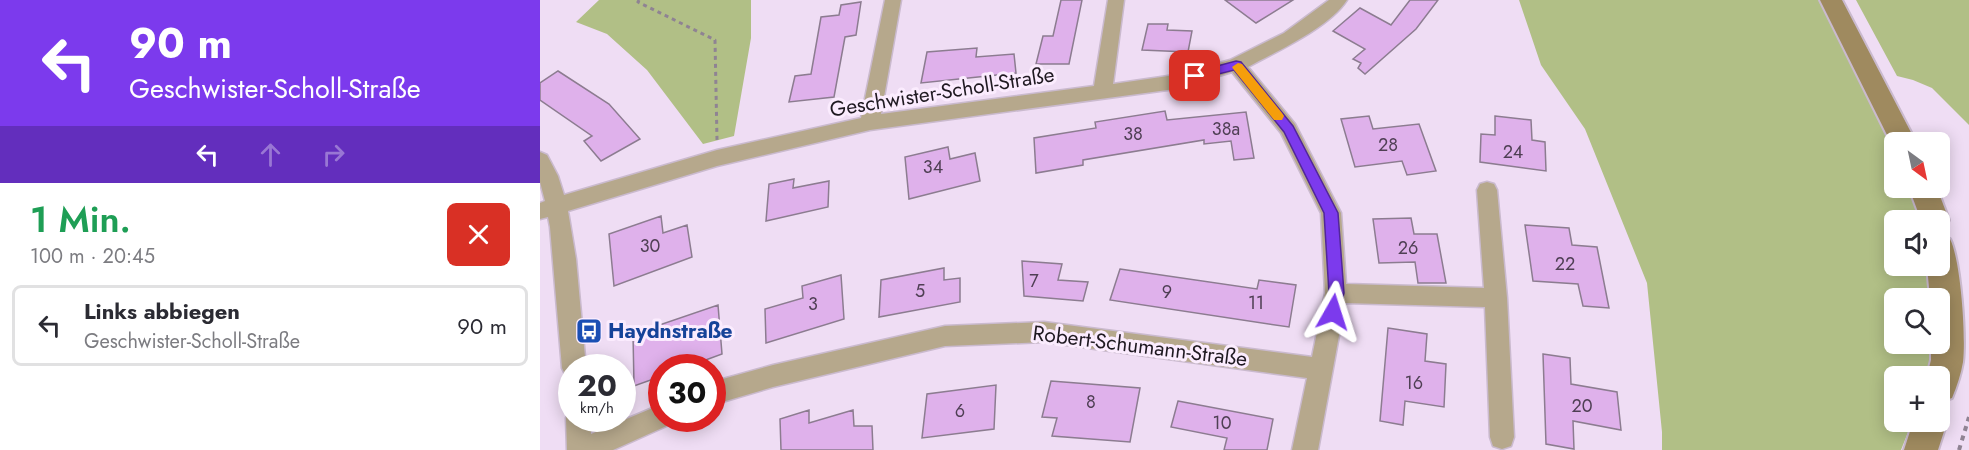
<!DOCTYPE html>
<html lang="de">
<head>
<meta charset="utf-8">
<style>
	:root { --surface:#fff; --page:#f2f2f3; --text:#2b2b33; --muted:#7c7c81; --line:#e1e1e2 }
	body { margin:0; font-family:Jost,sans-serif; background:var(--page); color:var(--text); height:100vh; display:flex; flex-direction:column; font-size:22px; white-space:nowrap }
	* { box-sizing:border-box; margin:0 }
	p { font-size:20px; color:var(--muted) }
	.icon { flex:none; width:33px; height:33px; fill:none; stroke:currentColor; stroke-width:2; stroke-linecap:round; stroke-linejoin:round }
	.map { position:relative; flex:1; overflow:hidden }
	.sheet { display:flex; flex-direction:column; background:var(--surface); width:540px }
	.sheet>* { flex:none }
	.banner { background:#7c3aed; color:#fff; overflow:hidden }
	.needle { width:39px; rotate:147deg }
	.buttons { position:absolute; left:1344px; top:132px; display:grid; gap:12px }
	.buttons a { display:grid; place-items:center; width:66px; height:66px; border-radius:9px; background:var(--surface); box-shadow:0 3px 15px #0003; font-size:30px }
	.speed { position:absolute; left:18px; top:354px; display:flex; gap:12px; font-size:30px; font-weight:700; text-align:center }
	.speed>* { display:grid; place-content:center; width:78px; height:78px; border-radius:50%; background:var(--surface); box-shadow:0 3px 15px #0003; line-height:1 }
	.speed small { font-size:15px; font-weight:400 }
	.speed .limit { border:9px solid #d22; background:#fff; color:#111 }
	.pin { position:absolute; display:grid; place-items:center; width:51px; height:51px; color:#fff; margin:-26px; border-radius:12px; box-shadow:0 3px 9px #0006 }
	.me { position:absolute; width:66px; margin:-33px; rotate:6deg; stroke-linejoin:round; filter:drop-shadow(0 0 4px #0008) }
	.turn { display:flex; align-items:center; gap:21px; height:126px; padding:0 30px; font-size:27px }
	.turn .icon { width:78px; height:78px; stroke-width:2.5 }
	.turn b { display:block; font-size:42px; line-height:51px }
	.lanes { display:flex; align-items:center; height:57px; padding:0 30px; background:#0003; justify-content:center; gap:30px; direction:ltr }
	.lanes .off { opacity:.35 }
	.round { display:grid; place-items:center; flex:none; width:63px; height:63px; border-radius:9px; background:var(--page) }
	.overview { display:flex; align-items:center; justify-content:space-between; height:102px; padding:0 30px }
	h1 { font-size:36px; font-weight:600; line-height:45px; color:#1e9e55 }
	ul { padding:0; list-style:none }
	li { display:flex; align-items:center; gap:18px; height:81px; margin:0 12px 9px; padding:0 18px; border:3px solid var(--line); border-radius:9px }
	li div { flex:1 }
	li b { display:block; font-size:22px }
	li em { font-style:normal }
	main { display:flex; flex:1; min-height:0 }
	.map>svg:first-child { display:block }
	.green { fill:#b1bf86 }
	.building { fill:#dfb1eb; stroke:#8c7c90; stroke-width:1.5 }
	.lines { fill:none; stroke-linecap:round; stroke-linejoin:round }
	.minor-casing { stroke:#cabace; stroke-width:3 }
	.secondary-casing { stroke:#cabace; stroke-width:4 }
	.path-far1 { stroke:#8f8393; stroke-width:3; stroke-dasharray:4 4; stroke-linecap:butt }
	.path { stroke:#8f8393; stroke-width:4; stroke-dasharray:5 5; stroke-linecap:butt }
	.minor { fill:#b6a88c; fill-rule:evenodd }
	.secondary { fill:#9f8a5f; fill-rule:evenodd }
	.route { fill:#7c3aed; stroke:#51269a; stroke-width:1.5 }
	.slow { fill:#f59e0b }
	.labels { text-anchor:middle; stroke-width:6; stroke-linejoin:round; paint-order:stroke }
	.number-label { font-size:18px; fill:#4f3f54 }
	.street-label { font-size:21px; fill:#1f1921; stroke:#fbecfe }
	.transit-label { font-size:21px; font-weight:bold; fill:#164399; stroke:#fbecfe; text-anchor:start }
</style>
</head>
<body>
<main>
<section class="sheet">
<div class="banner">
<div class="turn"><svg class="icon" aria-label="left" viewBox="0 0 24 24"><path d="M17 20v-9H6M10 6l-5 5 5 5"/></svg><div><b>90 m</b>Geschwister-Scholl-Straße</div></div>
<div class="lanes"><svg class="icon" aria-label="left" viewBox="0 0 24 24"><path d="M17 20v-9H6M10 6l-5 5 5 5"/></svg><svg class="icon off" aria-label="ahead" viewBox="0 0 24 24"><path d="M12 20V5M6 11l6-6 6 6"/></svg><svg class="icon off" aria-label="right" viewBox="0 0 24 24"><path d="M7 20v-9h11M14 6l5 5-5 5"/></svg></div>
</div>
<div class="overview"><div><h1>1 Min.</h1><p>100 m · 20:45</p></div><a class="round" style="background:#d93025;color:#fff"><svg class="icon" aria-label="close" viewBox="0 0 24 24"><path d="M6 6l12 12M18 6L6 18"/></svg></a></div>
<ul>
<li><svg class="icon" aria-label="left" viewBox="0 0 24 24"><path d="M17 20v-9H6M10 6l-5 5 5 5"/></svg><div><b>Links abbiegen</b><p>Geschwister-Scholl-Straße</p></div><em>90 m</em></li>
</ul>
</section>
<div class="map">
<svg width="1429" height="450" viewBox="0 0 1429 450">
	<rect width="100%" height="100%" fill="#efddf4"/>
	<!-- green -->
	<path class="green" d="M59,0H211V38L194,136L163,144L107,70L67,34L36,22Z
		M979,0H1281L1315,73L1354,147V188H1373L1384,220H1354V266H1390L1391,298H1354V344H1392L1388,376H1354V422H1372L1361,450H1122V432L1107,283L1045,129L1001,65Z
		M1316,0H1429V125L1392,88L1373,80L1357,76Z"/>
	<!-- building -->
	<path class="building" d="M521,0H542L529,64H496L503,36H513Z
		M685,0H753L716,23Z
		M870,0H898L876,29L825,74L818,68L821,63L813,59L825,49L793,31L820,8L851,25Z
		M321,2L316,35L305,37L294,97L249,102L255,76L271,74L281,17L299,15L301,5Z
		M608,24H628L627,30L652,31L648,52L602,50Z
		M437,48L436,57L474,54L476,73L381,83L387,52Z
		M18,71L69,104L100,139L61,161L44,141L52,136L0,100V83Z
		M625,111L627,120L706,112L714,158L694,160L691,141L664,144V140L543,160V165L496,173L494,138L556,128L555,122Z
		M829,116L833,129L879,124L896,171L867,175L862,161L815,167L801,119Z
		M955,116L991,120L992,140L1005,142L1006,171L940,162L941,134L955,135Z
		M408,147L410,159L435,153L440,181L369,199L365,157Z
		M254,179L253,188L289,181L288,207L226,221L229,184Z
		M121,216L123,233L147,225L152,257L74,286L69,234Z
		M871,218L874,234H897L906,283H878L875,262L839,263L833,219Z
		M985,225L1029,228L1032,245L1057,247L1069,308L1043,306L1038,284L993,281Z
		M482,261L522,264L518,280L548,282L543,301L484,296Z
		M404,268V280L420,278V302L339,317L341,280Z
		M580,269L717,289L719,280L756,285L749,327L570,300Z
		M301,275L304,319L226,343L225,309L263,298L262,286Z
		M178,305L182,354L144,368H122V376L94,386L93,334Z
		M848,328L887,334L885,361L906,364L904,407L865,401L863,425L840,421Z
		M1003,354L1030,358L1031,384L1077,392L1081,430L1033,421L1034,449L1006,444Z
		M511,381L600,388L590,442L512,436L517,418L502,417Z
		M456,385L454,429L382,438L387,394Z
		M638,401L733,419L727,450H684L687,438L631,427Z
		M269,410V423L313,410L314,426H332L333,450H241L240,419Z"/>
	<g class="lines">
		<defs>
			<path id="minor" d="M345,0H361L341,114L554,86L568,0H584L573,84L635,75L690,60L744,33L789,0H807C789,28 737,51 708,67L755,124L801,213L806,284L944,288L937,190L940,184L947,182L954,184L957,190L967,298L974,437L971,446L962,449L953,446L950,437L945,307L805,303L778,450H752L767,378L504,342L405,346L233,387L172,405V382L233,365L405,326L504,322L772,357L785,293L781,213L741,133L692,72L635,89L330,130L177,166L28,211L36,259L46,368H32V378L26,376L22,368L10,227L8,217L0,219V203L5,201L0,182V152L7,155L18,176L24,195L177,150L321,118Z
				M122,404V418H133L131,424L73,450H27L26,418L29,410L32,409V418H50L51,434Z"/>
			<path id="secondary" d="M1280,0H1302L1376,142H1354V149Z
				M1369,188H1397L1409,220L1405,228L1400,230V220H1381Z
				M1400,236L1410,239C1421,261 1426,337 1423,362C1421,374 1417,386 1412,398L1400,402V376H1387L1391,360V344H1400V298H1390L1387,266H1400Z
				M1400,410L1407,422L1398,450H1364L1373,422H1400Z"/>
		</defs>
		<!-- minor casing -->
		<use href="#minor" class="minor-casing"/>
		<!-- secondary casing -->
		<use href="#secondary" class="secondary-casing"/>
		<!-- path-far1 -->
		<path class="path-far1" d="M99,0L98,2L175,40L177,140"/>
		<!-- path -->
		<path class="path" d="M1419,450L1429,417"/>
		<!-- minor -->
		<use href="#minor" class="minor"/>
		<!-- secondary -->
		<use href="#secondary" class="secondary"/>
	</g>
	<!-- route -->
	<path class="route" d="M696,61L701,62L753,126L798,213L804,293L798,317L793,318L788,317L785,312L789,293L784,213L744,132L694,70L655,80L649,76L651,73Z"/>
	<!-- slow -->
	<path class="slow" d="M698,63L702,64L742,113L744,116L742,120H734L694,70L692,67Z"/>
	<!-- icons -->
	<defs>
		<symbol id="bus-square" viewBox="-11 -11 22 22"><rect x="-9" y="-9" width="18" height="18" rx="4" fill="#1a4fb4" stroke="#fbecfe"/><path d="M-5-6H5V4H4V6H2V4H-2V6H-4V4H-5ZM-3.5-4V0h7V-4ZM-3.5 1.2v1.5H-2V1.2ZM2 1.2v1.5H3.5V1.2Z" fill="#fff"/></symbol>
	</defs>
	<g fill-rule="evenodd">
		<use href="#bus-square" x="34" y="316" width="30" height="30"/>
	</g>
	<g class="labels">
		<!-- number labels -->
		<g class="number-label">
			<text x="686" y="135">38a</text>
			<text x="593" y="140">38</text>
			<text x="848" y="151">28</text>
			<text x="973" y="158">24</text>
			<text x="393" y="173">34</text>
			<text x="110" y="252">30</text>
			<text x="868" y="254">26</text>
			<text x="1025" y="270">22</text>
			<text x="494" y="287">7</text>
			<text x="380" y="297">5</text>
			<text x="627" y="298">9</text>
			<text x="716" y="309">11</text>
			<text x="273" y="310">3</text>
			<text x="874" y="389">16</text>
			<text x="551" y="408">8</text>
			<text x="1042" y="412">20</text>
			<text x="420" y="417">6</text>
			<text x="682" y="429">10</text>
		</g>
		<!-- street labels -->
		<g class="street-label">
			<text transform="translate(402 92) rotate(-9)" y="7">Geschwister-Scholl-Straße</text>
			<text transform="translate(600 346) rotate(7)" y="7">Robert-Schumann-Straße</text>
		</g>
		<!-- transit labels -->
		<g class="transit-label">
			<text x="68" y="338">Haydnstraße</text>
		</g>
	</g>
</svg>
<div class="buttons">
<a><svg class="needle" viewBox="-14 -14 28 28"><path d="M0-13l5 13h-10z" fill="#e53935"/><path d="M0 13l5-13h-10z" fill="#7c7c81"/></svg></a>
<a><svg class="icon" aria-label="sound" viewBox="0 0 24 24"><path d="M4 9h4l5-4v14l-5-4H4zM17 9q2 3 0 6"/></svg></a>
<a><svg class="icon" aria-label="search" viewBox="0 0 24 24"><circle cx="10" cy="10" r="6"/><path d="M15 15l6 6"/></svg></a>
<a>+</a>
</div>
<div class="speed"><div>20<small>km/h</small></div><div class="limit">30</div></div>
<div class="pin" style="left:655px;top:76px;background:#d93025"><svg class="icon" aria-label="arrive" viewBox="0 0 24 24"><path d="M6 21V4h12l-3 4 3 4H6"/></svg></div>
<svg class="me" style="left:793px;top:312px" viewBox="-20 -20 40 40"><path d="M0-17L14 15 0 8-14 15z" fill="#7c3aed" stroke="#fff" stroke-width="4"/></svg>
</div>
</main>
</body>
</html>
